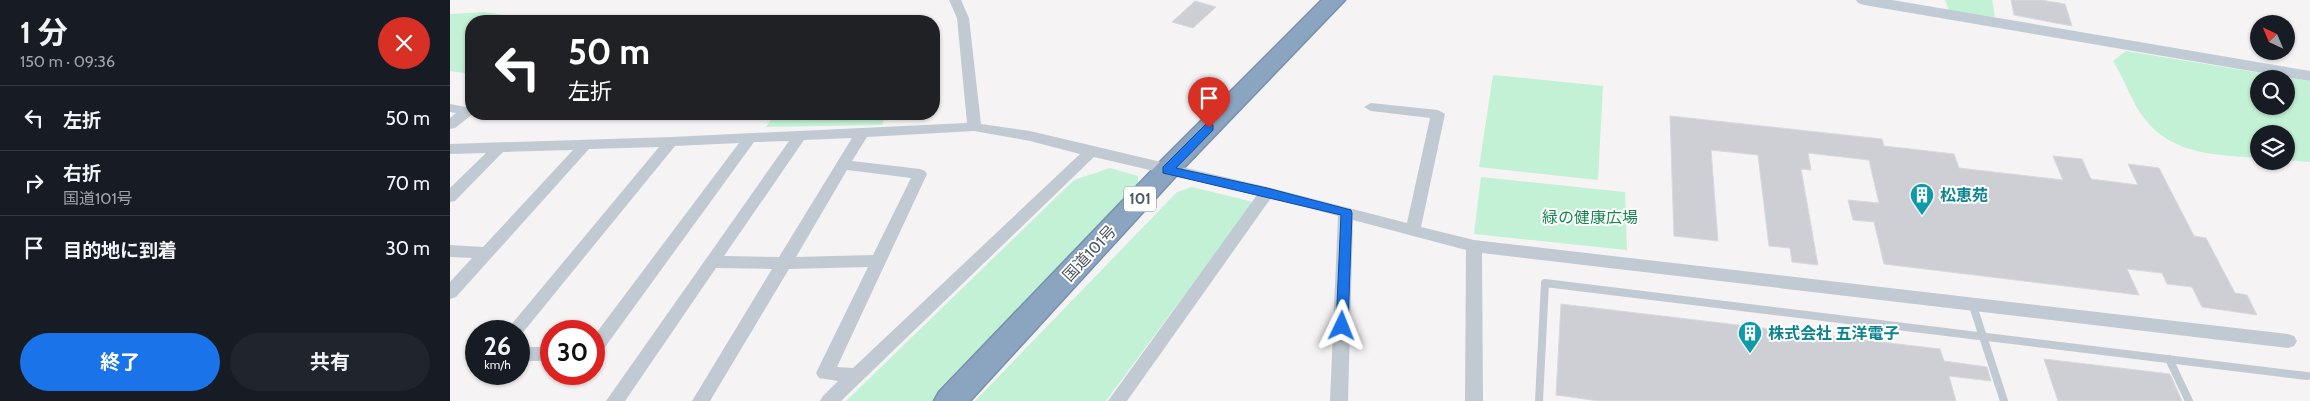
<!DOCTYPE html>
<html lang="ja">
<head>
<meta charset="utf-8">
<style>
	:root { --surface:#171b24; --page:#20242c; --text:#f1f3f6; --muted:#9ea1a6; --line:#363941; --accent:#1a73e8 }
	body { margin:0; font-family:Cabin,"Noto Sans JP",sans-serif; background:var(--page); color:var(--text); height:100vh; display:flex; flex-direction:column; font-size:19px; white-space:nowrap }
	* { box-sizing:border-box; margin:0 }
	p { font-size:16px; color:var(--muted) }
	.icon { flex:none; width:28px; height:28px; fill:none; stroke:currentColor; stroke-width:2; stroke-linecap:round; stroke-linejoin:round }
	.map { position:relative; flex:1; overflow:hidden }
	.panel { display:flex; flex-direction:column; background:var(--surface); width:450px }
	.panel>* { flex:none }
	.guide { position:absolute; left:15px; top:15px; width:475px; height:105px; border-radius:20px; box-shadow:0 1px 4px #0004; background:#202124; color:#fff; overflow:hidden }
	.needle { width:32px; rotate:316deg }
	.tools { position:absolute; left:1800px; top:15px; display:grid; gap:10px }
	.tools a { display:grid; place-items:center; width:45px; height:45px; border-radius:50%; background:var(--surface); box-shadow:0 1px 4px #0004; font-size:25px }
	.speed { position:absolute; left:15px; top:320px; display:flex; gap:10px; font-size:25px; font-weight:700; text-align:center }
	.speed>* { display:grid; place-content:center; width:65px; height:65px; border-radius:50%; background:var(--surface); box-shadow:0 1px 4px #0004; line-height:1 }
	.speed small { font-size:12px; font-weight:400 }
	.speed .limit { border:8px solid #d22; background:#fff; color:#111 }
	.pin { position:absolute; display:grid; place-items:center; width:42px; height:42px; color:#fff; margin:-51px -21px; border-radius:50% 50% 50% 0; rotate:-45deg; box-shadow:0 0 5px #0007 }
	.pin .icon { rotate:45deg }
	.me { position:absolute; width:55px; margin:-28px; rotate:2deg; stroke-linejoin:round; filter:drop-shadow(0 0 4px #0008) }
	.turn { display:flex; align-items:center; gap:18px; height:105px; padding:0 20px; font-size:22px }
	.turn .icon { width:65px; height:65px; stroke-width:2.5 }
	.turn b { display:block; font-size:35px; line-height:42px }
	.round { display:grid; place-items:center; flex:none; width:52px; height:52px; border-radius:26px; background:var(--page) }
	.overview { display:flex; align-items:center; justify-content:space-between; height:85px; padding:0 20px }
	h1 { font-size:30px; font-weight:700; line-height:38px }
	.cta { display:flex; gap:10px; margin-top:auto; padding:10px 20px }
	.cta a { flex:1; height:58px; border-radius:30px; background:var(--accent); color:#fff; font-size:20px; font-weight:700; line-height:58px; text-align:center }
	.cta a+a { background:var(--page); color:var(--text) }
	ul { padding:0; list-style:none }
	li { display:flex; align-items:center; gap:15px; height:65px; padding:0 20px; border-top:1px solid var(--line) }
	li div { flex:1 }
	li b { display:block; font-size:19px }
	li em { font-style:normal }
	main { display:flex; flex:1; min-height:0 }
	.map>svg:first-child { display:block }
	.green { fill:#c3f1d5; fill-rule:evenodd }
	.building { fill:#cdcfd5; stroke:#d7d9de }
	.lines { fill:none; stroke-linecap:round; stroke-linejoin:round }
	.highway-casing { stroke:#7690ad; stroke-width:3 }
	.lane { stroke:#c1cad2; stroke-width:8 }
	.street { fill:#c1cad2; fill-rule:evenodd }
	.secondary { fill:#c1cbd6; fill-rule:evenodd }
	.highway { fill:#8ba5c1; fill-rule:evenodd }
	.route { fill:#1a73e8; stroke:#114b97 }
	.labels { text-anchor:middle; stroke-width:4; stroke-linejoin:round; paint-order:stroke }
	.shield { fill:#fff; stroke:#808990; stroke-width:1 }
	.shield-label { font-size:15px; font-weight:bold; fill:#4a5661 }
	.culture-label { font-size:16px; font-weight:bold; fill:#0d838f; stroke:#fff; text-anchor:start }
	.park-label { font-size:16px; fill:#17864f; stroke:#fff }
	.street-label { font-size:16px; fill:#4a5661; stroke:#fff }
</style>
</head>
<body>
<main>
<section class="panel">
<div class="overview"><div><h1>1 分</h1><p>150 m · 09:36</p></div><a class="round" style="background:#d93025;color:#fff"><svg class="icon" aria-label="close" viewBox="0 0 24 24"><path d="M6 6l12 12M18 6L6 18"/></svg></a></div>
<ul>
<li><svg class="icon" aria-label="left" viewBox="0 0 24 24"><path d="M17 20v-9H6M10 6l-5 5 5 5"/></svg><div><b>左折</b></div><em>50 m</em></li>
<li><svg class="icon" aria-label="right" viewBox="0 0 24 24"><path d="M7 20v-9h11M14 6l5 5-5 5"/></svg><div><b>右折</b><p>国道101号</p></div><em>70 m</em></li>
<li><svg class="icon" aria-label="arrive" viewBox="0 0 24 24"><path d="M6 21V4h12l-3 4 3 4H6"/></svg><div><b>目的地に到着</b></div><em>30 m</em></li>
</ul>
<div class="cta"><a>終了</a><a>共有</a></div>
</section>
<div class="map">
<svg width="1860" height="401" viewBox="0 0 1860 401">
	<rect width="100%" height="100%" fill="#f5f3f3"/>
	<!-- green -->
	<path class="green" d="M1495,0H1542L1545,17L1499,11Z
		M34,12L94,21H21V74L0,71V14Z
		M1676,51L1860,81V162L1836,160V134H1809V158C1767,155 1722,155 1694,118C1682,103 1674,78 1663,61ZM1809,79H1836V106H1809Z
		M1043,75L1153,86L1148,180L1029,167Z
		M325,114H437L432,125L316,127Z
		M660,168L688,176V187L482,401H396L624,180Z
		M1031,177L1175,192L1177,250L1024,234Z
		M742,187L803,202L656,401H525L727,192Z"/>
	<!-- building -->
	<path class="building" d="M1561,0H1591L1615,4L1622,26L1564,15Z
		M745,1L766,7L743,28L722,22Z
		M1220,116L1432,139L1434,146L1504,154L1509,168L1613,180L1603,156L1632,159L1641,179L1688,185L1678,164L1709,168L1744,236L1756,238L1785,293L1797,295L1807,315L1752,307L1742,287L1717,284L1712,273L1677,269L1689,295L1434,264L1424,222L1403,220L1398,200L1429,203L1419,160L1358,153L1361,170L1351,169L1368,265L1342,262L1340,248L1319,246L1308,155L1261,150L1268,241L1224,236Z
		M1111,304L1490,349L1494,361L1537,367L1541,381L1499,376L1506,401H1149L1106,395Z
		M1594,359L1720,374L1732,401H1608Z"/>
	<g class="lines">
		<defs>
			<path id="highway" d="M872,0H895L726,176L520,401H484L489,392L708,164Z"/>
		</defs>
		<!-- highway casing -->
		<use href="#highway" class="highway-casing"/>
		<!-- lane -->
		<path class="lane" d="M1523,306L1554,401
			M1719,359L1739,401
			M1089,401L1095,283L1857,376"/>
		<!-- street -->
		<path class="street" d="M499,0H511L519,18L531,124L580,131L817,187L957,223L980,118L921,111L914,107L921,103L988,110L995,114L971,227L1024,240L1838,334L1844,336L1847,341L1844,346L1838,348L1032,253L1033,401H1015L1016,250L903,220L898,401H880L888,216L821,198L677,401H658L807,195L644,157L391,401H370L373,396L388,381L369,378L366,373L418,267L339,269L260,401H242L322,269L266,268L175,401H156L339,141L304,142L150,354L144,356V336L289,143L225,146L70,336L69,331H56L209,147L139,149L6,297L0,299V282L22,258L0,257V245L33,247L123,150L53,152L5,201L0,202V188L36,153L0,154V144L221,137L517,123L507,18ZM524,131L580,141L630,154L403,368L387,367L477,174L475,171L470,169L402,161L417,137ZM402,138L329,257L274,256L354,140ZM397,170L461,178L423,255L346,257Z
			M0,104L21,108V114H23L5,128L0,129V118L6,113L0,112Z
			M69,347H101V361H69Z"/>
		<!-- secondary -->
		<path class="secondary" d="M1406,0H1442L1860,71V81L1414,5L1408,3Z"/>
		<!-- highway -->
		<use href="#highway" class="highway"/>
	</g>
	<!-- route -->
	<path class="route" d="M759,124L763,125V130L726,168L817,188L901,210L902,213L898,326L897,329H887L886,326L891,215L713,173V167L755,125Z"/>
	<!-- icons -->
	<defs>
		<symbol id="building-pin" viewBox="-11 -11 22 30"><path d="M0 17L-7.5 6A9.5 9.5 0 1 1 7.5 6Z" fill="#0f9aa8" stroke="#fff"/><path d="M-4-6H4V6H1V3H-1V6H-4ZM-2.5-4.3h1.7v1.8h-1.7ZM.8-4.3h1.7v1.8H.8ZM-2.5-1h1.7V.8h-1.7ZM.8-1h1.7V.8H.8Z" fill="#fff"/></symbol>
	</defs>
	<g fill-rule="evenodd">
		<use href="#building-pin" x="1458" y="181" width="28" height="38"/>
		<use href="#building-pin" x="1286" y="319" width="28" height="38"/>
	</g>
	<g class="labels">
		<!-- shield labels -->
		<rect class="shield" x="674" y="186.5" width="32" height="25" rx="4"/>
		<g class="shield-label">
			<text x="690" y="204">101</text>
		</g>
		<!-- culture labels -->
		<g class="culture-label">
			<text x="1490" y="201">松恵苑</text>
			<text x="1318" y="339">株式会社 五洋電子</text>
		</g>
		<!-- park labels -->
		<g class="park-label">
			<text x="1140" y="223">緑の健康広場</text>
		</g>
		<!-- street labels -->
		<g class="street-label">
			<text transform="translate(639 253) rotate(-47)" y="6">国道101号</text>
		</g>
	</g>
</svg>
<div class="tools">
<a><svg class="needle" viewBox="-14 -14 28 28"><path d="M0-13l5 13h-10z" fill="#e53935"/><path d="M0 13l5-13h-10z" fill="#9ea1a6"/></svg></a>
<a><svg class="icon" aria-label="search" viewBox="0 0 24 24"><circle cx="10" cy="10" r="6"/><path d="M15 15l6 6"/></svg></a>
<a><svg class="icon" aria-label="layers" viewBox="0 0 24 24"><path d="M12 4l9 5-9 5-9-5zM3 14l9 5 9-5"/></svg></a>
</div>
<div class="speed"><div>26<small>km/h</small></div><div class="limit">30</div></div>
<div class="pin" style="left:759px;top:128px;background:#d93025"><svg class="icon" aria-label="arrive" viewBox="0 0 24 24"><path d="M6 21V4h12l-3 4 3 4H6"/></svg></div>
<svg class="me" style="left:892px;top:326px" viewBox="-20 -20 40 40"><path d="M0-17L14 15 0 8-14 15z" fill="#1a73e8" stroke="#fff" stroke-width="4"/></svg>
<div class="guide">
<div class="turn"><svg class="icon" aria-label="left" viewBox="0 0 24 24"><path d="M17 20v-9H6M10 6l-5 5 5 5"/></svg><div><b>50 m</b>左折</div></div>
</div>
</div>
</main>
</body>
</html>
